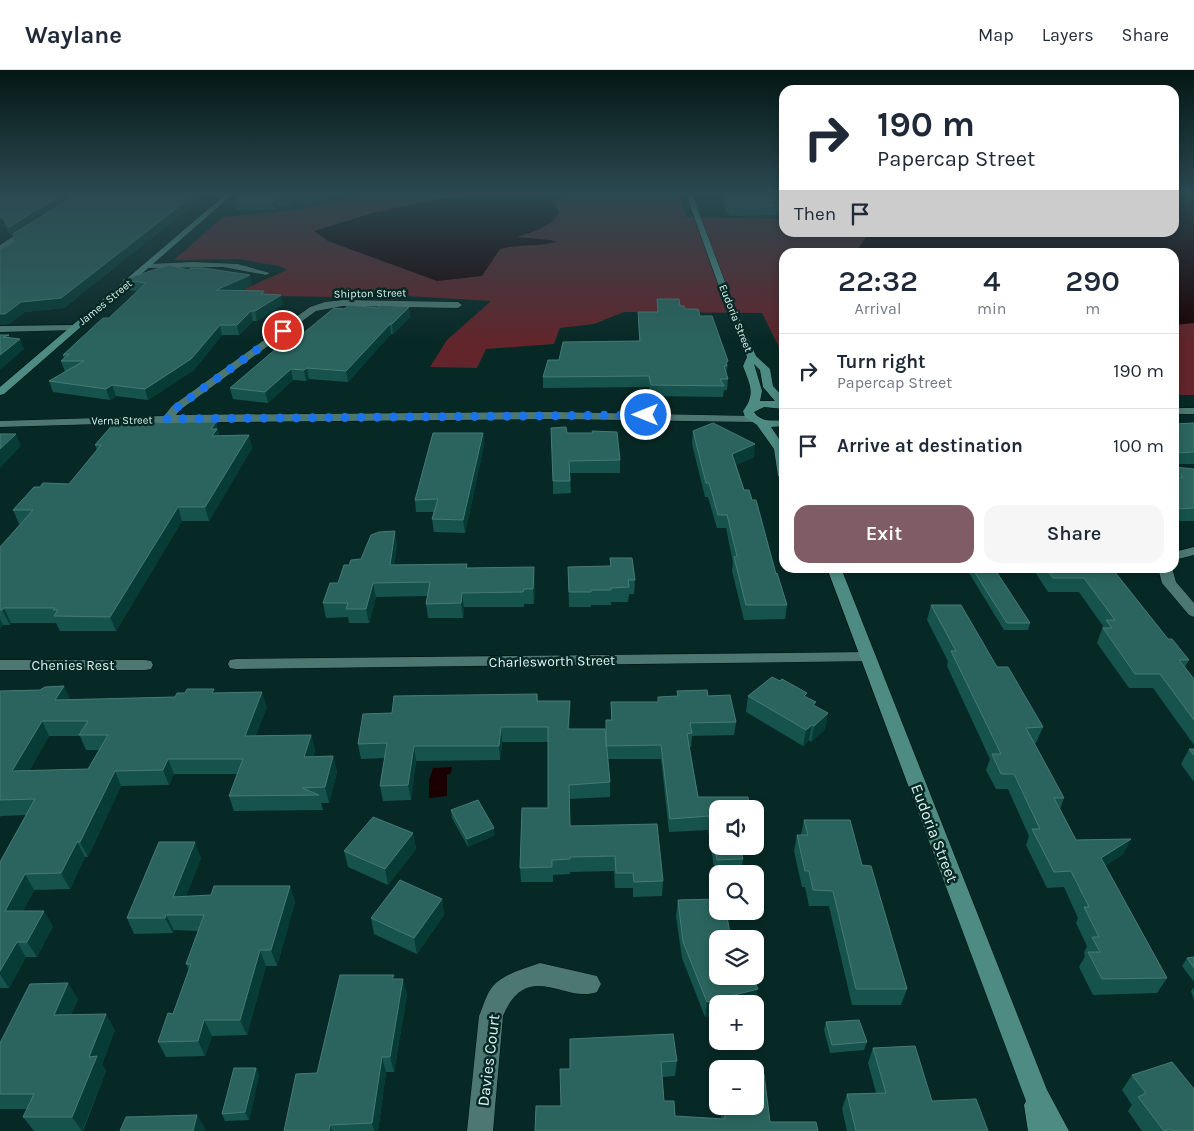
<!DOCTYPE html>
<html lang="en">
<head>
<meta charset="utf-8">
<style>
	:root { --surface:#fff; --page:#f6f6f7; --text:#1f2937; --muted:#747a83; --line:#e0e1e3; --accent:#7f5c66 }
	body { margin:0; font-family:Karla,sans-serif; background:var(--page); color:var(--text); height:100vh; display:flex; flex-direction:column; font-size:19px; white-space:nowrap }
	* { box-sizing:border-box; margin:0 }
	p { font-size:16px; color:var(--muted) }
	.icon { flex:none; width:28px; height:28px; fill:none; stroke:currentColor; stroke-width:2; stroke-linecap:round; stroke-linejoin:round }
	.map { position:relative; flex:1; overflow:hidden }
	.drawer { position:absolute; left:779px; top:178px; width:400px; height:325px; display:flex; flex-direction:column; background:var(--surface); border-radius:15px; box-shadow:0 2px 8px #0003 }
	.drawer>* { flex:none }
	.hud { position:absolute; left:779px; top:15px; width:400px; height:152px; border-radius:15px; box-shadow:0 2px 8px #0003; background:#fff; color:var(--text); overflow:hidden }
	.fabs { position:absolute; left:709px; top:730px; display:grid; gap:10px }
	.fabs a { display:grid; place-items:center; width:55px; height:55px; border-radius:10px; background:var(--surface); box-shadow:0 2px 8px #0003; font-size:25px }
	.pin { position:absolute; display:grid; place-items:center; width:42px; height:42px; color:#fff; margin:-21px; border:2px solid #fff; border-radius:50%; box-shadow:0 1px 5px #0007 }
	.me { position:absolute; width:55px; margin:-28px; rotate:270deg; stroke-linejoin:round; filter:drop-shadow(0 0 4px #0008) }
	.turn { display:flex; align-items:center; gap:18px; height:105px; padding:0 15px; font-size:22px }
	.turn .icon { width:65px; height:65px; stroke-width:2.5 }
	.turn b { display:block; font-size:35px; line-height:42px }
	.then { display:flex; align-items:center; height:48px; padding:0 15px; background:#0003; gap:10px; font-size:19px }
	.eta { display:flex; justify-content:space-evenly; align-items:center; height:85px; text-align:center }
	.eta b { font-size:30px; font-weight:600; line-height:35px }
	.action { display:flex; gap:10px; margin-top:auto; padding:10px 15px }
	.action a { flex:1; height:58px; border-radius:15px; background:var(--accent); color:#fff; font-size:20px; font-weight:600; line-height:58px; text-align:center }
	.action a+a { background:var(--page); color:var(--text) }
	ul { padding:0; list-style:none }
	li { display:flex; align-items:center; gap:15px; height:75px; padding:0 15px; border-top:1px solid var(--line) }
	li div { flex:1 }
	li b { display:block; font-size:19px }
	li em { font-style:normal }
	header { display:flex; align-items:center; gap:30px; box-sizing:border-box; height:70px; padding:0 25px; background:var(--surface); border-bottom:1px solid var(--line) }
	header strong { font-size:24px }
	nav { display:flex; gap:28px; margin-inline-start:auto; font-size:18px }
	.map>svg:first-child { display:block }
	.green { fill:#61252b }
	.water { fill:#1b0002 }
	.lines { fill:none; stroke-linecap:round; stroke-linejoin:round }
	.street-casing { stroke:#00100d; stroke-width:1 }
	.secondary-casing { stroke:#00100d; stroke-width:1 }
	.street { fill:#4c7871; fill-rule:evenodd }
	.secondary { fill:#4e8c83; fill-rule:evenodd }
	.wall { fill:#16534c; fill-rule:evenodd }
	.shaded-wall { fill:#073b35 }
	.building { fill:#2b645e; stroke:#477a74; fill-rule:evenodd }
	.route { stroke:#1a73e8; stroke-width:9; stroke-dasharray:0 16.2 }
	.labels { text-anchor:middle; stroke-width:5; stroke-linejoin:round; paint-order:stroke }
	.far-street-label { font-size:11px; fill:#dcf2ee; stroke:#072925 }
	.street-label { font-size:14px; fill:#dcf2ee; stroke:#072925 }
	.near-street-label { font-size:16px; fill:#dcf2ee; stroke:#072925 }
</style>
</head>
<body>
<header>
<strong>Waylane</strong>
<nav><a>Map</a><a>Layers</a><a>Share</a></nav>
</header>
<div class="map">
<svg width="1194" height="1061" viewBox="0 0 1194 1061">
	<rect width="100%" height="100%" fill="#072925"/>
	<!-- green -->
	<path class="green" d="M369,124H680L686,147L784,149V162H1174V124H1194V325H1174V182H784V287L762,243L624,242L594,254L560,258L554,274L486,279L477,298L430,297L447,270L491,231L407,226L394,228L274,226L242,220L287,200L279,196L239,189L174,190L223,147L298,140Z"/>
	<!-- water -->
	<path class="water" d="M490,124H574L560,128L555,133L559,143C548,159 534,161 517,167L551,170L556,172C537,177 519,174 500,179L482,206L437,211L328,171L314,161L376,142L438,129Z
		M1174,124H1194V253L1174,255V182H863L857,180L866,167L881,163L1174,162Z
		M452,697L451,703L447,705V726L429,728V710L433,698Z"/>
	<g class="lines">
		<defs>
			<path id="street" d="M28,157L35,159L0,180V175Z
				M193,192L238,194L270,203L266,205L223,197L149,198L145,196L149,194Z
				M343,230L458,232L462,235L458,238L343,236L316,241L180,340L176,345L554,342L753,346L759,349L753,352L554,349L133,353L0,357V351L164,346L172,336L310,237L325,232Z
				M72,255L75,256V260L0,262V256Z
				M1174,338H1194V344H1174Z
				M1194,477V485L1174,490V482Z
				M1158,498H1172L1176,512L1194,533V547L1189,545L1162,513Z
				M868,582L874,583L876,587L874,591L236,599L230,598L228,594L230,590L236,589Z
				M0,590H145L151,591L153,595L151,599L145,600H0Z
				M540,893L597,906L601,914L597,922C565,934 527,888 503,946L493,1061H467L479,946C483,937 486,924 493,916C505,903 524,899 540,893Z"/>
			<path id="secondary" d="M226,124H233L4,324L0,325V317Z
				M686,124H692L734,236L756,286L770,299L773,316L784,328V339L764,337L754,342C760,352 773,351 784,350V356L771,357L784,376V410L778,406L774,379L757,355L745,347L743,341C756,324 750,315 743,296L747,287L726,236ZM754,294L760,300L763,317L775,331H760L762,321Z
				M827,498H841L1047,1020L1069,1061H1028L1024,1035L1026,1031Z"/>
		</defs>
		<!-- street casing -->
		<use href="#street" class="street-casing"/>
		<!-- secondary casing -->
		<use href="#secondary" class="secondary-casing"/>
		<!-- street -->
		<use href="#street" class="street"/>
		<!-- secondary -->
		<use href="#secondary" class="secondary"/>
	</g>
	<!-- wall -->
	<path class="wall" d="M0,124H207L64,238L25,242L9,254L0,255V180L15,171L13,165L12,166L5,155L0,158Z
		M243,124H352L308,134L294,129L289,135H278L274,140H237L235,132Z
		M721,124H784V137H780L779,145L730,146L727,143L721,127Z
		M123,210L252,214L239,221H264L265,224L283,234L257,251H253L239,265H222L194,300L148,330L116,326L110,330L53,322L49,311L65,302L61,291L64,289L63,285L109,248L138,221L126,220Z
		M657,229L680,236L700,246L728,291L727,302L726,303L728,309L727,320H724L723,327L650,326L649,317L543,318V307L559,290L639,271L638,242H657Z
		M344,239L410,247L393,264H391L348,312L309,309L306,311L293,310L268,333L233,329L230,318L284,279Z
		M216,352L219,365V366L249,365L252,378L209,451H182L116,561H60L56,553H11L10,555H3L0,559V477L21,454H19L13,440L40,417L69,414L97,380L95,375Z
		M1194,353V394H1174V354Z
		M693,361L754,387L736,395L744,420L787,535L785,549L744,550L732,501L733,492L726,458H717L708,427H705L692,374Z
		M483,363L484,375L465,463L434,462L432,449L434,442H416L415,430Z
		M567,363L620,390V403H570L571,423L553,424V411Z
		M1174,397L1194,399V451H1174Z
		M397,474L394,495L467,494V498L535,511L534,534H524V537H464L463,548H428L426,534L427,526L376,527L369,553H349L348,547L326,548L323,533L338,513L349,495Z
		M610,488L635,510L634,524H629L628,532H611V535H591V537H569L568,497L610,496Z
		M966,498H994L1030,553L1028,560H1004Z
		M995,498H1114L1116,500L1115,502L1168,569L1189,590L1185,597L1194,609V675L1153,618H1129L1097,573L1103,556L1079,522H1048L1033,499H996Z
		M931,535L997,597L1043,657L1036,673H1034L1064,728L1060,739L1076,770L1131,769L1123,784L1105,796L1167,908L1157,923L1093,925L1079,897L1085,886L1084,883L1087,876L1076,853L1078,848L1064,817L1047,818L1026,775L1029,766L1008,719H996L986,700L990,689L947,596L948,591L927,550Z
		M64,616L70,630L175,627L215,623L267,637L255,666L311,665L315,680L313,687L333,686L337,702L329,733H321L323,740L234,741L229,726L237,704H174L169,715L121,716L88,787H85L70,819L34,820L23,841L53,856L37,887H26L9,918H0V792L26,745L1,746L0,747V621L40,620ZM49,666H80L86,680H99L88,699L29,701Z
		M677,621L708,626L736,652L734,665L692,666L691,677H689L698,727L718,739L743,789L741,802L715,803L708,760L669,762L661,689H608L610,712V727L570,729V756L663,811L662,826L633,827V818H615L614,801L570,802V804L553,805V812H521L520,798L548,738V672H502L500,690L416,691L411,730L383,731L380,716L385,688L361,689L358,674L392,643L537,624L538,631L570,646L569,659L606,666V650H611V632H658V627L677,626Z
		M748,626L806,627L815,636L828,643L825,659L811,672L809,670L803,676L746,642Z
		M1189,679H1194V712L1181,694Z
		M451,740L495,765L468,777L452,748Z
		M804,750L862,795L907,919L901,935H852L829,836H809L805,817H802L794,781L797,765H801Z
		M413,763L416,779L388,815L348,797L344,781Z
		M201,788L186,826L211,825L290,816L295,832L277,896H266L247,965L212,966L205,986L166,987L158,972L173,944L189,900L186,894L198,861L174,860L173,863L134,864L127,848Z
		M442,829L444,845L417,884L374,864L371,848Z
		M678,830L718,934V944L705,947L682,888L676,846Z
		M1194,887V912L1182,896L1187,888Z
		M395,909L407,924L394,1002H386L378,1061H284L317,1003Z
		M1194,917V931L1191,921Z
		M78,929L71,945L115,960L102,994L106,1001L83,1061H34L23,1047L27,1039H0V973Z
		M826,952L867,972L864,980L830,983L824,960Z
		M570,969L677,991L675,1006L662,1007L664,1031L675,1046L721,1049L720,1036H755L770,1052L818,1061L561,1036L570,999Z
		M873,978L932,1031L988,1061H847L842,1039L847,1024L876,1023L868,993Z
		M256,998L259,1005L249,1050L225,1051L222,1044Z
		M1132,1005L1194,1061H1142L1128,1041L1132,1035L1122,1020Z"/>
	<!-- shaded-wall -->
	<path class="shaded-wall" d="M63,124H78L12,166L9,157Z
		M195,124H207L64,238L25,242L9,254L0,255V244Z
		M291,124H294V129L289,135L288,127Z
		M316,124H352L308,134L306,126Z
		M276,128L278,135L274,140L272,132Z
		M2,147L5,155L0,158V148Z
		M250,205L252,214L219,230L216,220Z
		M281,225L283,234L257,251L255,241Z
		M409,237L410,247L393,264L392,254Z
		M251,241L253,251L239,265L237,255Z
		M390,254L391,264L348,312L346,301Z
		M220,255L222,265L194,300L148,330L145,319Z
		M9,265L13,275L20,269L24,279L0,300V285L3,267Z
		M728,291L727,302L726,303L727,296L726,293Z
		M307,298L309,309L306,311L304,300Z
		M291,299L293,310L268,333L265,322Z
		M112,315L116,326L110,330L106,319Z
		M216,352L219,365L216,378L211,359Z
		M483,363L484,375L465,463L463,450Z
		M16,364L21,376L0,398V379Z
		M249,365L252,378L209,451L205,437Z
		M755,374L754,387L731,397L732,384Z
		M178,437L182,451L116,561L110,547Z
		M395,461L397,474L393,509L390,495Z
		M534,497L535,511L534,534L533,519Z
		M373,513L376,527L369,553L366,539Z
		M462,523L464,537L463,548L461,533Z
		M4,538L11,553L10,555L2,540Z
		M0,549L3,555L0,559Z
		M64,616L70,630H55Z
		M262,622L267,637L250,681L245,666Z
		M570,631V646L569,674L568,659Z
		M828,643L825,659L811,672L814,656Z
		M42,651L49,666L20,716L12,701Z
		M812,655L809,670L803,676L806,660Z
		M501,657L502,672L500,690L499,676Z
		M311,665L315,680L308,702L304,687Z
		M414,676L416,691L411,730L408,715Z
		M333,686L337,702L329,733L325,717Z
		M168,689L174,704L169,715L163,700Z
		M115,701L121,716L88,787L80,772Z
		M494,758L495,765L468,777L467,769Z
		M413,763L416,779L388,815L385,799Z
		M1131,769L1123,784L1092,804L1101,788Z
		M77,772L85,787L70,819L61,803Z
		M195,772L201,788L180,842L173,827Z
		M25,804L34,820L15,856L5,841Z
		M290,816L295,832L277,896L271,880Z
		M442,829L444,845L417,884L414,868Z
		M44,841L53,856L37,887L27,872Z
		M166,845L174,860L173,863L165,848Z
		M17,872L26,887L9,918L0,904V901Z
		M260,880L266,896L247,965L240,950Z
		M403,909L407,924L394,1002L390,987Z
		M68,913L78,929L64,960L54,945Z
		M758,919L755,934H718V944L705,947L707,932Z
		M106,944L115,960L102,994L106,1001L82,1061L72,1047L89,987Z
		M204,950L212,966L205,986L198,971Z
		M382,987L386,1002L378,1061H374L372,1053Z
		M256,998L259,1005L249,1050L245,1042Z
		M197,1045L206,1060L205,1061H193Z
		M330,1055L332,1061H329Z"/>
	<!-- building -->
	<path class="building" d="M0,124H63L9,157L2,147L0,148Z
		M78,124H195L61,228L21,232L5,244H0V180L17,170L13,164Z
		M243,124H291L288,127L276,128L272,132H235Z
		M300,124H316L306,126Z
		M724,124H784V129H773L780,136L731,137L728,135Z
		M169,195L188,200L191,198H203L250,205L216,220L264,221L261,224L281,225L255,241H251L237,255H220L191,289L145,319L112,315L106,319L49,311L84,291H61L69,284L63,285L103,248H109L146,213L123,210Z
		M657,229H679L680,236H684L685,239H698L700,246H712L728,291L726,293L727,296H724L728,309H720L724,316L651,315L649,306L543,307L548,290H559L563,272L640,271L638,242H658Z
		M349,235L378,238L381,235L409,237L392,254H390L346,301L307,298L304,300L291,299L265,322L230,318L277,278L284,279L334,238L344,239Z
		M0,265H9L3,267L20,269L0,285Z
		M216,352L211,359H217L212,366L249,365L205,437H178L110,547L54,546L58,540H53L55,538H4L2,540H0V477L33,440H13L34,417H40L43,413L69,414L101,375H95L114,353Z
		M713,353L755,374L732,384L744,420H749L752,430H756L776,504L777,503L787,535H746L734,487L737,486L727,445H718L709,413H706L693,361Z
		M1194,353V382L1174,383V387V354Z
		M566,357L567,363H593L592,361L617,362L620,390L569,391L570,411H553L551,358Z
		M433,363H483L463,450L432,449L438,429L415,430Z
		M0,364H16L0,379Z
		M1174,397L1194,399V438L1174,439V407H1183L1174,399Z
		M395,461L390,495L467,494L466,498L534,497L533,519H524L523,522L462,523L461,533L426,534L430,512L373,513L366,539H346L348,533H323L330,513H338L344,495H349L351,490L361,489L371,465L379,462Z
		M610,488H632L635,510H628L629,517L611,518V520H591V522H569L568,497L611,496Z
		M972,498H994L1030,553H1007Z
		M1046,498H1114L1116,500L1114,501L1168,569H1172L1189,590H1179L1194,609V650L1160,604H1135L1103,558H1112L1106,550H1115L1084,508H1053Z
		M931,535H961L997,597H1008L1043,657L1026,658L1064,728H1054L1076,770L1131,769L1101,788L1167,908L1102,909L1088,882H1100L1092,867H1099L1084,837H1089L1071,801L1054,802L1032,759H1040L1014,704H1001L992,684H1001L951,581H956Z
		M772,607L780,611L782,609L807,623L804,626L816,632L813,635L828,643L814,656L812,655L806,660L748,626Z
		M64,616L55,630L175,627L177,623H185L187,619H214L212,623L262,622L245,666L311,665L304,687L333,686L325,717L302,718L319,725L229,726L243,689H168L163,700L115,701L80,772H77L61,803L25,804L5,841H44L27,872H17L0,901V792L35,729L0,730V621L40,620L45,617ZM42,651H88L79,665H108L88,699L12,701Z
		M707,620L708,626L730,625L736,652L690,653L692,663L687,664L698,727H748L750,739H718V776H740L743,789L717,790L709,746L670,749L661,675L606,676V650H612L611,632H658V627L678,626L677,621Z
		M537,624V631H570L568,659H605L610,712L569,715L570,756L657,754L663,811L634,812L633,803H616L615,786L570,787V789L552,790V797L520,798L522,738H548V657H501L499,676H414L408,715L380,716L387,673L358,674L363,644L392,643L394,626Z
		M1189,679H1194V685Z
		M478,730L494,758L467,769L451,740Z
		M373,747L413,763L385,799L344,781Z
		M804,750H850L862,795L871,796L907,919H856L833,821L813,820L809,801H805L797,765H808Z
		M159,772H195L173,827L211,825L214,816H290L271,880H260L240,950H204L198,971L158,972L168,943L173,944L191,894H186L204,845H166L165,848H127Z
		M400,810L442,829L414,868L371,848Z
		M718,829V841H726L731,869H718V906H752L758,919L707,932L683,872L678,830Z
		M1194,887V898L1187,888Z
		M340,905H394L392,909H403L390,987H382L372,1053L330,1055L329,1061H284L296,1004L317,1003Z
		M68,913L54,945L106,944L89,987L97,986L72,1047H23L34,1024H0V973L30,914Z
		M859,950L867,972L832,975L826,952Z
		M673,964L677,991L661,992L664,1031H674L675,1046L725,1049L724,1036H755V1004H764L770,1052H816L818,1061H535L536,1036H561L560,999H570V969Z
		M915,976L932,1031L976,1029L988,1061H856L847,1024L886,1023L873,978Z
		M1172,992L1194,1019V1061H1172L1171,1059L1164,1061L1138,1027L1146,1023L1132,1005Z
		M234,998H256L245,1042L222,1044Z
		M197,1045L193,1061H120L126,1047Z"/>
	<!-- sky -->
	<linearGradient id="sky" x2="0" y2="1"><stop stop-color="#041714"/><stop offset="0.45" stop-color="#2b4951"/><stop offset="1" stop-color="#2b4951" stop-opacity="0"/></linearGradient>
	<rect width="1194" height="273" fill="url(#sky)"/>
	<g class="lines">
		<!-- route -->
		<path class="route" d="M283,261L176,338L167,349L646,345"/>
	</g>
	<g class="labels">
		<!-- far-street labels -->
		<g class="far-street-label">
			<text transform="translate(370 223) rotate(-1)" y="4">Shipton Street</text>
			<text transform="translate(105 232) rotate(-39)" y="4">James Street</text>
			<text transform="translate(736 248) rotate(68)" y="4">Eudoria Street</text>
			<text transform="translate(122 350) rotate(-1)" y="4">Verna Street</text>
		</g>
		<!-- street labels -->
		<g class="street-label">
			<text transform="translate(552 591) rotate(-1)" y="5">Charlesworth Street</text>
			<text x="73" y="600">Chenies Rest</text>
		</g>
		<!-- near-street labels -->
		<g class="near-street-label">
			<text transform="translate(935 763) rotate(69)" y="6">Eudoria Street</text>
			<text transform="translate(488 990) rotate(-83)" y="6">Davies Court</text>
		</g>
	</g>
</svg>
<div class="fabs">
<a><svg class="icon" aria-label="sound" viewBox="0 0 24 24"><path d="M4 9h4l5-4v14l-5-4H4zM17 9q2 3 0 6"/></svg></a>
<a><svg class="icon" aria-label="search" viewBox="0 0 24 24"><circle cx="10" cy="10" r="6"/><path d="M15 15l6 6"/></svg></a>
<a><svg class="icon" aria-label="layers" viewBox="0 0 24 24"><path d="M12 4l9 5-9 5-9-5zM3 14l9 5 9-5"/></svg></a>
<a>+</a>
<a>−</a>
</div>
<div class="pin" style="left:283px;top:261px;background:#d93025"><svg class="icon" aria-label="arrive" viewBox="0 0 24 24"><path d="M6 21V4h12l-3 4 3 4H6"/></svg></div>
<svg class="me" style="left:646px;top:345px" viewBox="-20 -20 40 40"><circle r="17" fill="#1a73e8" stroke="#fff" stroke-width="3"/><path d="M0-11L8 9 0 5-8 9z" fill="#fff"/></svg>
<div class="hud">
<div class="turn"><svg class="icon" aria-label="right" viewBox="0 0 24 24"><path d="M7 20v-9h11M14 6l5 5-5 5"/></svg><div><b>190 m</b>Papercap Street</div></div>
<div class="then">Then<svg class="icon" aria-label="arrive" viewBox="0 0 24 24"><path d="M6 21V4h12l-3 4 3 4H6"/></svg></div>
</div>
<section class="drawer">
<div class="eta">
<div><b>22:32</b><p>Arrival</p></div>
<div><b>4</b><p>min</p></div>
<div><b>290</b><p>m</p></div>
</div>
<ul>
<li><svg class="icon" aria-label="right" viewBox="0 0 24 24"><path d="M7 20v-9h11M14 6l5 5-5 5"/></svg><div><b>Turn right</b><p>Papercap Street</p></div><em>190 m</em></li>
<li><svg class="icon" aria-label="arrive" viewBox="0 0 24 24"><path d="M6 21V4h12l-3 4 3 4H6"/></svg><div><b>Arrive at destination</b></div><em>100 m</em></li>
</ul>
<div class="action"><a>Exit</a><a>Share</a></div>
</section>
</div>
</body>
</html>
